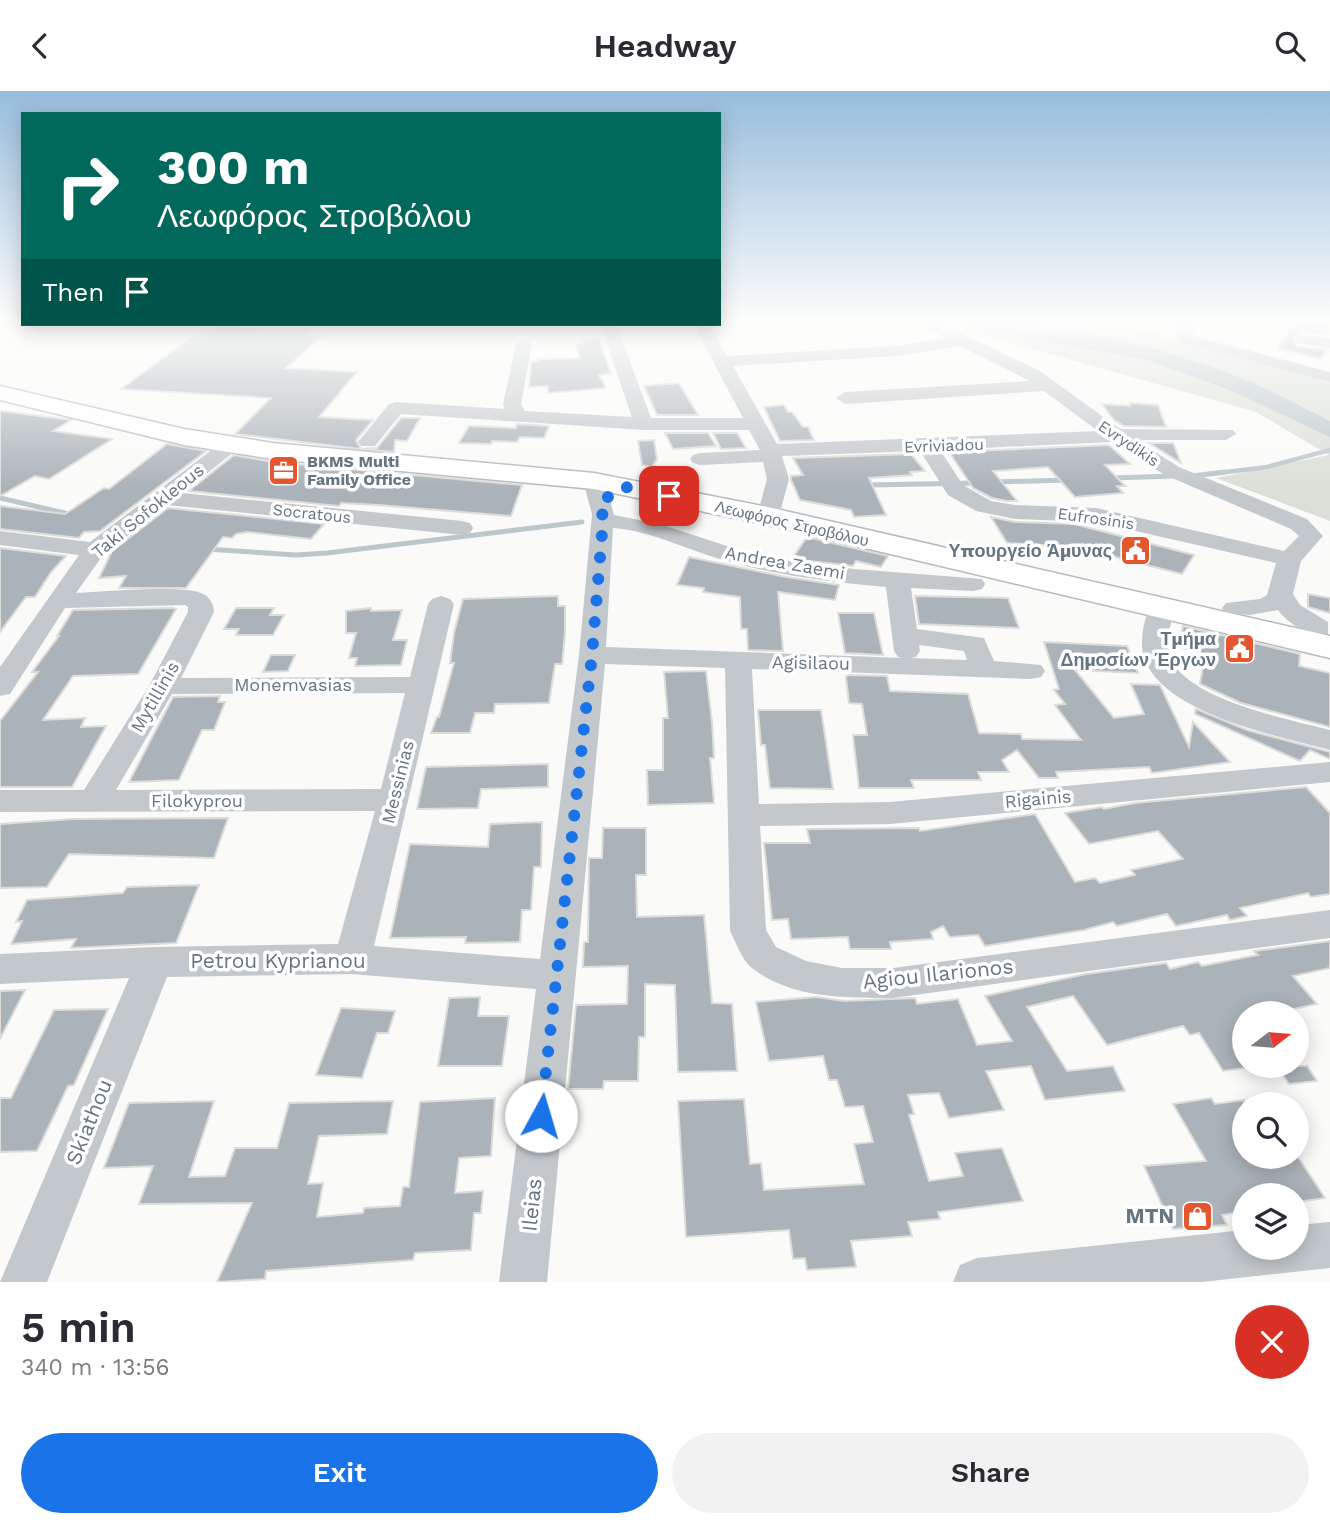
<!DOCTYPE html>
<html lang="en">
<head>
<meta charset="utf-8">
<style>
	:root { --surface:#fff; --page:#f2f2f3; --text:#2b2b33; --muted:#7c7c81; --accent:#1a73e8 }
	body { margin:0; font-family:"Work Sans",sans-serif; background:var(--page); color:var(--text); height:100vh; display:flex; flex-direction:column; font-size:26px; white-space:nowrap }
	* { box-sizing:border-box; margin:0 }
	p { font-size:23px; color:var(--muted) }
	.icon { flex:none; width:38px; height:38px; fill:none; stroke:currentColor; stroke-width:2; stroke-linecap:round; stroke-linejoin:round }
	.map { position:relative; height:1191px; overflow:hidden }
	.drawer { display:flex; flex-direction:column; background:var(--surface); flex:1 }
	.drawer>* { flex:none }
	.guide { position:absolute; left:21px; top:21px; width:700px; height:214px; border-radius:0px; box-shadow:0 4px 18px #0003; background:#00695c; color:#fff; overflow:hidden }
	.needle { width:46px; rotate:74deg }
	.buttons { position:absolute; left:1232px; top:910px; display:grid; gap:14px }
	.buttons a { display:grid; place-items:center; width:77px; height:77px; border-radius:50%; background:var(--surface); box-shadow:0 4px 18px #0003; font-size:35px }
	.pin { position:absolute; display:grid; place-items:center; width:60px; height:60px; color:#fff; margin:-30px; border-radius:14px; box-shadow:0 4px 10px #0006 }
	.me { position:absolute; width:77px; margin:-38px; rotate:6deg; stroke-linejoin:round; filter:drop-shadow(0 0 5px #0008) }
	.turn { display:flex; align-items:center; gap:24px; height:147px; padding:0 21px; font-size:32px }
	.turn .icon { width:91px; height:91px; stroke-width:2.5 }
	.turn b { display:block; font-size:49px; line-height:60px }
	.then { display:flex; align-items:center; height:66px; padding:0 21px; background:#0003; gap:14px; font-size:26px }
	.round { display:grid; place-items:center; flex:none; width:74px; height:74px; border-radius:37px; background:var(--page) }
	.overview { display:flex; align-items:center; justify-content:space-between; height:119px; padding:0 21px }
	h1 { font-size:42px; font-weight:600; line-height:52px }
	.primary-button { display:flex; gap:14px; margin-top:auto; padding:14px 21px }
	.primary-button a { flex:1; height:80px; border-radius:42px; background:var(--accent); color:#fff; font-size:28px; font-weight:600; line-height:80px; text-align:center }
	.primary-button a+a { background:var(--page); color:var(--text) }
	header { display:flex; justify-content:space-between; align-items:center; height:91px; padding:0 21px; background:var(--surface); font-size:32px; font-weight:600 }
	.map>svg:first-child { display:block }
	.green { fill:#dadfd7 }
	.lines { fill:none; stroke-linecap:round; stroke-linejoin:round }
	.stream-far1 { stroke:#bbc7cb; stroke-width:4.5 }
	.stream { stroke:#bbc7cb; stroke-width:5 }
	.river { fill:#bbc7cb; fill-rule:evenodd }
	.building { fill:#aab3b9; stroke:#dcdcda; stroke-width:2 }
	.major-casing { stroke:#b5babe; stroke-width:3 }
	.minor { fill:#c3c8cc; fill-rule:evenodd }
	.major { fill:#fff; fill-rule:evenodd }
	.route { stroke:#1a73e8; stroke-width:12; stroke-dasharray:0 21.6 }
	.labels { text-anchor:middle; stroke-width:7; stroke-linejoin:round; paint-order:stroke }
	.far-street-label { font-size:16px; fill:#657683; stroke:#fff }
	.far-poi-label { font-size:16px; font-weight:bold; fill:#657683; stroke:#fff; text-anchor:start }
	.street-label { font-size:18px; fill:#657683; stroke:#fff }
	.poi-label { font-size:18px; font-weight:bold; fill:#657683; stroke:#fff; text-anchor:end }
	.near-street-label { font-size:21px; fill:#657683; stroke:#fff }
	.near-poi-label { font-size:21px; font-weight:bold; fill:#657683; stroke:#fff; text-anchor:end }
</style>
</head>
<body>
<header><svg class="icon" aria-label="back" viewBox="0 0 24 24"><path d="M15 5l-7 7 7 7"/></svg>Headway<svg class="icon" aria-label="search" viewBox="0 0 24 24"><circle cx="10" cy="10" r="6"/><path d="M15 15l6 6"/></svg></header>
<div class="map">
<svg width="1330" height="1191" viewBox="0 0 1330 1191">
	<rect width="100%" height="100%" fill="#fafaf8"/>
	<!-- green -->
	<path class="green" d="M953,231H1107L1249,266L1330,291V430L1216,387L1329,364L1256,321L973,241Z"/>
	<g class="lines">
		<!-- stream-far1 -->
		<path class="stream-far1" d="M1210,383L1267,376L1330,359"/>
		<!-- stream -->
		<path class="stream" d="M1192,385L1225,381
			M1112,387L1174,385
			M996,391L1066,389
			M867,394L975,392
			M0,407L73,424
			M206,458L296,464L327,462L582,431"/>
		<!-- river -->
		<path class="river" d="M963,231C1051,231 1167,256 1248,290C1276,302 1303,317 1330,330V346L1232,300L1147,269L973,237Z"/>
	</g>
	<!-- building -->
	<path class="building" d="M1294,231H1326L1330,244L1303,241L1293,248L1297,255L1326,259L1321,268L1278,257Z
		M215,236L312,240L307,244L322,245L286,277L357,281L319,326L373,329L356,349L361,358L235,343L271,307L121,298L195,244L203,245Z
		M599,248L611,283L599,284L606,297L549,302L547,295L529,296L531,271L538,270V268L579,267L576,253H583L582,249Z
		M679,292L698,324H657L644,295Z
		M1130,312L1158,314L1166,336L1124,335L1114,329L1102,313L1130,315Z
		M784,314L788,321H792L803,336H808L814,349L780,350L764,316Z
		M0,320L71,329L53,340L112,348L49,388L35,385L0,405Z
		M401,327H420L407,350L395,349L394,361L361,358L377,357Z
		M517,333L549,335L544,347L520,346L517,351L492,350L491,353L459,352L469,335L516,337Z
		M665,342H708L716,355L673,358Z
		M713,342H737L746,357L721,358Z
		M654,349L657,368L652,376L642,374L638,350Z
		M1149,352H1173L1181,372Z
		M167,353L206,360L100,440L84,441L79,447L0,438V415L65,423L104,397L109,398Z
		M1109,354L1130,373L1105,374L1125,395H1117L1123,402L1075,406L1048,376L993,380L1017,410H1007L992,407L973,397L949,361Z
		M911,363L925,380L910,381L912,384L869,387L886,424L854,426L851,419L800,409L791,389V385L803,384L793,367Z
		M234,364L273,371L522,394L511,425L379,414L341,412L339,415L189,400Z
		M168,417L324,433L311,448L248,441L236,443L232,447L223,446L186,497H119L126,485L99,487L112,460Z
		M991,426L1015,431L1074,433L1194,464L1182,483L1076,456L1007,452Z
		M807,446L888,465L881,476L856,470L853,475L792,468Z
		M0,457L66,465L51,481L35,506H26L0,541Z
		M689,466L786,486L839,494L835,509L778,501L783,560L748,559L747,538H741L740,506L703,501L704,497L677,494Z
		M1308,503L1330,507V522L1308,516Z
		M558,505V515H565V542L562,573H555L549,612L495,613L494,622H475L470,642H431L437,626H439L454,572H450L454,542L463,508Z
		M915,505L1008,507L1019,537L919,533Z
		M172,517L176,518L138,583L73,585L43,629L85,627L81,636L106,635L72,696H0V630L38,581H32L59,545H57L73,519Z
		M236,517H274L270,524H284L273,544H236L239,538H224Z
		M371,517V520L402,519L393,549H407L401,574L355,575L357,567H349L356,542H346V520Z
		M838,522H874L883,564L845,562Z
		M1183,535L1300,563L1299,575L1330,582V636L1241,612L1200,593L1205,563L1179,556Z
		M1044,551L1127,555L1138,582L1075,579L1114,627L1144,623L1131,593L1160,594L1189,656L1193,631L1230,671L1152,682L1149,676L1056,681L1058,687H1039L1017,659L1002,669L1009,681H978L981,689H911L914,697H859L853,644H867L862,613L849,612L846,586L848,584L887,585L890,600L968,603L979,642L1021,643L1022,648L1081,649L1055,614L1065,613L1054,599L1059,598Z
		M271,564H295L288,580L263,581Z
		M706,580L712,631L714,667H710L714,712L648,714L647,679H663V627H668L664,581Z
		M220,605L218,611H225L214,639H202L179,689L129,691L173,606Z
		M1196,618L1247,639L1330,661V668L1310,659L1300,670L1195,623Z
		M758,619H821L833,698L770,697L765,654H761Z
		M548,673V696L481,698L478,717L417,718L426,676Z
		M1306,696L1330,722V803L1311,806L1308,802L1240,817L1247,825L1230,829L1227,824L1176,835L1167,823L1117,835L1113,831L1084,839L985,855L978,844L950,846L943,835L931,841L933,848L890,851L891,858H850L848,846L791,848L788,828L772,829L764,752H810L807,738L919,737L920,740L1035,723L1075,791L1095,787L1100,792L1135,784L1131,779L1183,768L1158,740L1089,753L1065,722L1102,716L1104,718L1135,712Z
		M228,727L214,767L69,763L47,796L0,797V733L73,728Z
		M542,731L541,776H534L531,819H522L520,851L465,852L466,846L390,847L410,753L488,756L490,733Z
		M603,737H646V784H636L637,826L704,824L712,912L732,913L737,980L678,981L675,894L645,893V946H639L638,990H604L603,998H568L576,914L627,913L628,875L583,876L584,851H588L589,767H602Z
		M199,794L176,852L71,857L76,848L11,853L22,830L16,831L27,809L123,802L127,796Z
		M1330,850V877L1293,885L1317,913L1276,922H1244V977L1223,980L1199,942L1190,944L1183,935L1107,954L1073,905L1027,916L1067,980L1113,975L1125,1000L1045,1009L1031,975L986,980L1004,1019L949,1027L939,1002L908,1004L914,1023L909,1024L929,1090L963,1085L955,1062L1002,1057L1023,1110L938,1121L940,1128L908,1131L912,1145L851,1150L856,1176L807,1179L805,1167L793,1168L789,1139L686,1146L678,1010L744,1008L750,1073L761,1072L764,1099L864,1093L854,1053L873,1051L863,1015L845,1016L837,989H829L823,965L769,970L756,911L816,906L845,910L915,907L917,913L958,908L977,954L1012,950L985,905L1086,883L1166,872L1170,878L1198,871L1202,875L1258,864L1254,860Z
		M25,899L0,948V900Z
		M480,906L478,925H509L502,975H438L449,907Z
		M341,917L395,920L388,942H377L362,987L316,984Z
		M108,918L74,994L68,995L37,1060L0,1061V1007H11L54,919Z
		M1277,975H1307L1317,990L1289,993Z
		M495,1007L491,1065L459,1067L455,1102L483,1100L481,1122H474L471,1159L415,1162L413,1169L266,1180L265,1188L217,1191L252,1112L139,1113L153,1075L104,1077L129,1012L214,1010L189,1086L225,1085L235,1057H277L289,1012L393,1010L387,1043L319,1045L308,1093L323,1092L317,1126L363,1122L364,1117L400,1115L403,1096H409L420,1011Z
		M1211,1007L1215,1013L1244,1009V1066H1298L1325,1107L1297,1111V1104H1244V1120L1222,1124L1227,1134L1173,1138L1144,1075L1206,1070L1173,1013Z"/>
	<g class="lines">
		<defs>
			<path id="major" d="M0,295L184,338L273,352L594,382L768,416L1330,545V567L768,434L594,398L273,368L184,354L0,309Z"/>
		</defs>
		<!-- major casing -->
		<use href="#major" class="major-casing"/>
		<!-- minor -->
		<path class="minor" d="M916,231H937L1040,280L1120,338L1233,339L1236,343L1226,349H1136L1179,376L1307,428L1323,445L1301,470L1293,503L1300,514L1328,531V543C1311,547 1288,533 1278,519L1250,524L1226,522L1222,517L1226,512L1260,508L1267,504L1276,472L1096,431L1015,428L976,420L948,404L920,360L782,365L789,388L779,425L776,430H760L757,425L767,388L763,371L700,374L693,372L690,368L693,364L700,362L760,359L749,339H644L401,323L375,355H361L358,351L389,313L396,311L505,318L503,313L516,253L524,248L532,253L521,313L525,320L632,326L600,233H616L651,327H743L693,233H709L727,265L896,255L945,247ZM960,255L1030,290L845,301L836,307L845,313L1044,300L1098,340L777,353L733,275L896,265ZM1112,351L1165,384L1291,438L1299,445L1284,460L1096,417L1015,414L991,410L963,394L940,359Z
			M1176,231H1192L1193,243L1196,246L1330,281V291L1184,252L1177,245Z
			M1303,244L1330,247V257L1297,252L1295,249L1297,246Z
			M232,347L239,349L242,353L239,357L182,402L462,430L470,432L473,437L470,442L462,444L167,414L103,464L76,502C100,501 186,493 203,503C210,506 214,514 214,521L181,587L410,586L428,513L432,508L441,505L450,508L454,513L374,855L540,868L579,564L592,423L583,390L587,386H601L605,390L614,424L663,434L742,460L795,471L854,478L982,488L985,493L982,498L973,500L911,497L917,538L984,547L994,570L1041,574L1045,580L1041,586L1031,588L752,578L759,713L890,711L1330,671V691L890,733L760,735L766,839L776,856L806,870L842,877H893L1330,819V847L893,907C846,907 791,908 752,877C742,870 736,851 730,840L725,577L605,573L547,1191H499L536,898L352,883L167,886L47,1191H0L129,887L0,893V863L154,856L338,853L375,720L0,721V699H84L149,595L188,521V516L185,514L65,517L10,603L0,605V576L79,464L0,454V440L90,451L225,349ZM613,437C653,440 689,460 727,470C779,485 833,491 886,496L894,560L898,566L903,567L606,556ZM919,554L964,560L967,569L910,567L916,566L920,560ZM405,602L381,698L116,699L172,603Z
			M1162,509L1171,512L1175,517C1171,533 1165,549 1170,565C1185,609 1289,628 1330,639V659C1278,645 1143,619 1142,553C1142,539 1145,523 1153,512Z
			M1330,1131V1177L1202,1191H953L960,1174L977,1167L1244,1139V1157H1297V1134Z"/>
		<!-- major -->
		<use href="#major" class="major"/>
	</g>
	<!-- sky -->
	<linearGradient id="sky" x2="0" y2="1"><stop stop-color="#96bcdc"/><stop offset="0.58" stop-color="#fdfdfc"/><stop offset="1" stop-color="#fdfdfc" stop-opacity="0"/></linearGradient>
	<rect width="1330" height="398" fill="url(#sky)"/>
	<g class="lines">
		<!-- route -->
		<path class="route" d="M541,1025L592,564L603,430L601,410L625,396L669,405"/>
	</g>
	<!-- icons -->
	<defs>
		<symbol id="office-square" viewBox="-11 -11 22 22"><rect x="-9" y="-9" width="18" height="18" rx="4" fill="#e4572e" stroke="#fff"/><path d="M-6-3h4V-5.5h4V-3h4V5H-6ZM-1-4.5V-3h2v-1.5ZM-6 0V1H6V0Z" fill="#fff"/></symbol>
		<symbol id="civic-square" viewBox="-11 -11 22 22"><rect x="-9" y="-9" width="18" height="18" rx="4" fill="#e4572e" stroke="#fff"/><path d="M-.6-6.5H3V-4.5H.6V-3L4-1V1h2V6H-6V1h2V-1L-.6-3ZM-1.2 2.5V6h2.4V2.5Z" fill="#fff"/></symbol>
		<symbol id="shop-square" viewBox="-11 -11 22 22"><rect x="-9" y="-9" width="18" height="18" rx="4" fill="#e4572e" stroke="#fff"/><path d="M-5-2.5h2.3a2.7 3.5 0 0 1 5.4 0H5L5.5 6h-11ZM-1.5-2.5h3a1.5 2.3 0 0 0-3 0Z" fill="#fff"/></symbol>
	</defs>
	<g fill-rule="evenodd">
		<use href="#office-square" x="266" y="362" width="35" height="35"/>
		<use href="#civic-square" x="1118" y="442" width="35" height="35"/>
		<use href="#civic-square" x="1222" y="540" width="35" height="35"/>
		<use href="#shop-square" x="1180" y="1108" width="35" height="35"/>
	</g>
	<g class="labels">
		<!-- far-street labels -->
		<g class="far-street-label">
			<text transform="translate(1129 352) rotate(34)" y="6">Evrydikis</text>
			<text transform="translate(944 354) rotate(-2)" y="6">Evriviadou</text>
			<text transform="translate(312 422) rotate(6)" y="6">Socratous</text>
			<text transform="translate(1096 427) rotate(8)" y="6">Eufrosinis</text>
			<text transform="translate(792 432) rotate(13)" y="6">Λεωφόρος Στροβόλου</text>
		</g>
		<!-- far-poi labels -->
		<g class="far-poi-label">
			<text x="307" y="376">BKMS Multi<tspan x="307" dy="18">Family Office</tspan></text>
		</g>
		<!-- street labels -->
		<g class="street-label">
			<text transform="translate(148 420) rotate(-39)" y="6">Taki Sofokleous</text>
			<text transform="translate(785 472) rotate(10)" y="6">Andrea Zaemi</text>
			<text transform="translate(811 572) rotate(1)" y="6">Agisilaou</text>
			<text x="293" y="600">Monemvasias</text>
			<text transform="translate(155 606) rotate(-60)" y="6">Mytillinis</text>
			<text transform="translate(398 691) rotate(-76)" y="6">Messinias</text>
			<text transform="translate(1038 708) rotate(-5)" y="6">Rigainis</text>
			<text x="197" y="716">Filokyprou</text>
		</g>
		<!-- poi labels -->
		<g class="poi-label">
			<text x="1112" y="466">Υπουργείο Άμυνας</text>
			<text x="1216" y="554">Τμήμα<tspan x="1216" dy="21">Δημοσίων Έργων</tspan></text>
		</g>
		<!-- near-street labels -->
		<g class="near-street-label">
			<text x="278" y="877">Petrou Kyprianou</text>
			<text transform="translate(938 883) rotate(-6)" y="7">Agiou Ilarionos</text>
			<text transform="translate(89 1031) rotate(-68)" y="7">Skiathou</text>
			<text transform="translate(532 1114) rotate(-84)" y="7">Ileias</text>
		</g>
		<!-- near-poi labels -->
		<g class="near-poi-label">
			<text x="1174" y="1132">MTN</text>
		</g>
	</g>
</svg>
<div class="buttons">
<a><svg class="needle" viewBox="-14 -14 28 28"><path d="M0-13l5 13h-10z" fill="#e53935"/><path d="M0 13l5-13h-10z" fill="#7c7c81"/></svg></a>
<a><svg class="icon" aria-label="search" viewBox="0 0 24 24"><circle cx="10" cy="10" r="6"/><path d="M15 15l6 6"/></svg></a>
<a><svg class="icon" aria-label="layers" viewBox="0 0 24 24"><path d="M12 4l9 5-9 5-9-5zM3 14l9 5 9-5"/></svg></a>
</div>
<div class="pin" style="left:669px;top:405px;background:#d93025"><svg class="icon" aria-label="arrive" viewBox="0 0 24 24"><path d="M6 21V4h12l-3 4 3 4H6"/></svg></div>
<svg class="me" style="left:541px;top:1025px" viewBox="-20 -20 40 40"><circle r="19" fill="#fff"/><path d="M0-13L10 11 0 6-10 11z" fill="#1a73e8"/></svg>
<div class="guide">
<div class="turn"><svg class="icon" aria-label="right" viewBox="0 0 24 24"><path d="M7 20v-9h11M14 6l5 5-5 5"/></svg><div><b>300 m</b>Λεωφόρος Στροβόλου</div></div>
<div class="then">Then<svg class="icon" aria-label="arrive" viewBox="0 0 24 24"><path d="M6 21V4h12l-3 4 3 4H6"/></svg></div>
</div>
</div>
<section class="drawer">
<div class="overview"><div><h1>5 min</h1><p>340 m · 13:56</p></div><a class="round" style="background:#d93025;color:#fff"><svg class="icon" aria-label="close" viewBox="0 0 24 24"><path d="M6 6l12 12M18 6L6 18"/></svg></a></div>
<div class="primary-button"><a>Exit</a><a>Share</a></div>
</section>
</body>
</html>
